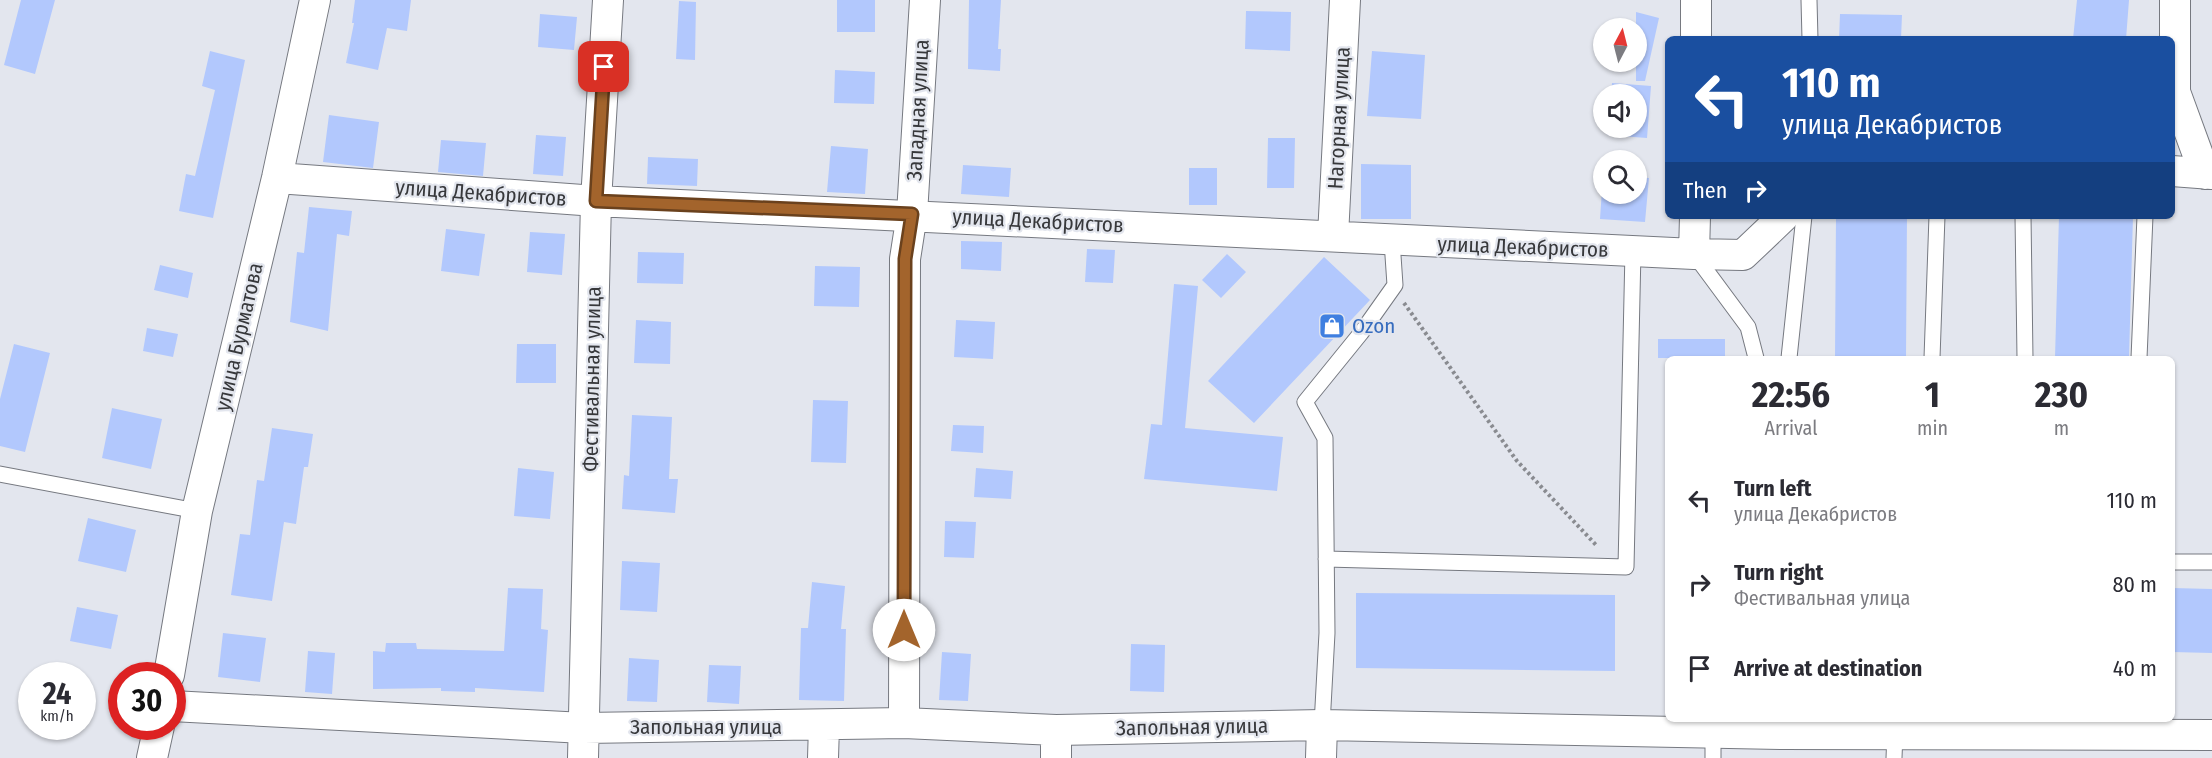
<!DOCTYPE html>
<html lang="en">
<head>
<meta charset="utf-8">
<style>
	:root { --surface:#fff; --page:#f2f2f3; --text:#2b2b33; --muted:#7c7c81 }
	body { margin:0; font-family:"Fira Sans Condensed",sans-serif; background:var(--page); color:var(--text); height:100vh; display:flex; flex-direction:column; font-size:22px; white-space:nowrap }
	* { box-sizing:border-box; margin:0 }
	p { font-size:20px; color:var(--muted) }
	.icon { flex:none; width:33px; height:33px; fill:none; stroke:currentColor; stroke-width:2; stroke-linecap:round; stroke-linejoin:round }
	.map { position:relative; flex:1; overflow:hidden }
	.drawer { position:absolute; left:1665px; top:356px; width:510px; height:366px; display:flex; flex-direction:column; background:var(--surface); border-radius:9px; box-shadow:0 2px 4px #0004 }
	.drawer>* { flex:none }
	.hud { position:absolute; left:1665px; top:36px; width:510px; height:183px; border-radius:9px; box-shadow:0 2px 4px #0004; background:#1a4fa0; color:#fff; overflow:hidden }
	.needle { width:39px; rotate:7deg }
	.buttons { position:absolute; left:1593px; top:18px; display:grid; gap:12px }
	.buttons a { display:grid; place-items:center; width:54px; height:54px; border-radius:50%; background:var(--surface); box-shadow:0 2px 4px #0004; font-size:30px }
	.speed { position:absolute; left:18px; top:662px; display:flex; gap:12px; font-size:30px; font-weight:700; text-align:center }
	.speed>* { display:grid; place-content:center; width:78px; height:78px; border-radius:50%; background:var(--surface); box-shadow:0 2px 4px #0004; line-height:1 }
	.speed small { font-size:15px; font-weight:400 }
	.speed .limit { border:9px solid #d22; background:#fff; color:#111 }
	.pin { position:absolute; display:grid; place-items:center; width:51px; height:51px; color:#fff; margin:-26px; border-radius:12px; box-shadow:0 3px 9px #0006 }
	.me { position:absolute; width:66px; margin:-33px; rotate:0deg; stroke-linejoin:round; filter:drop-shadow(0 0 4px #0008) }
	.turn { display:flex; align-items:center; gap:21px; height:126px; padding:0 18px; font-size:27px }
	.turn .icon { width:78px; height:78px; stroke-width:2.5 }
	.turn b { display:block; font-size:42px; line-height:51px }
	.then { display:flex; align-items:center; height:57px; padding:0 18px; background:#0003; gap:12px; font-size:22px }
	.eta { display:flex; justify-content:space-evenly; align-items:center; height:102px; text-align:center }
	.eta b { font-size:36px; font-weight:700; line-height:42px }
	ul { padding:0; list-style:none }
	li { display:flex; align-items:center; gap:18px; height:84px; padding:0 18px }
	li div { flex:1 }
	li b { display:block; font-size:22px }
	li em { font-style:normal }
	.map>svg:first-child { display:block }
	.building { fill:#b2c8fd }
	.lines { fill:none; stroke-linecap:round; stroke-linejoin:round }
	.service-casing { stroke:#767980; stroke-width:17 }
	.minor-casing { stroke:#767980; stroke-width:32 }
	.path { stroke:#898b90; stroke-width:4; stroke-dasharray:3 3; stroke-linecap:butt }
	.service { stroke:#fff; stroke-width:15 }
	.minor { stroke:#fff; stroke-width:30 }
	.route-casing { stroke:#6a411d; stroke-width:15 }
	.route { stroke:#a3642c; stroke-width:10 }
	.labels { text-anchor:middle; stroke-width:4.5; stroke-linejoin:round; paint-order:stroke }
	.street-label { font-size:21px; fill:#37383b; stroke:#e3e6ee }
	.shop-label { font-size:21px; fill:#366cbe; stroke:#e3e6ee; text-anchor:start }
</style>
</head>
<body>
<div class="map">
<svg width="2212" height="758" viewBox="0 0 2212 758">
	<rect width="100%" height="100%" fill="#e3e6ee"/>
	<!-- building -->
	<path class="building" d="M21,0H55L35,74L4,65Z
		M355,0H411L407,31L387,28L378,70L346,63L354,23H352Z
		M837,0H875V32H837Z
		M969,0H1001L998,49H1001L1000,71L968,69Z
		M2077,0H2129L2126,39H2073Z
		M679,1L696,2L695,60L676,59Z
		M1246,11L1291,12L1290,51L1245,49Z
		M1636,12L1659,18L1645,81H1636Z
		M540,14L577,17L574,50L538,47Z
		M1840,14L1902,15L1901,39H1839Z
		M210,51L245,60L213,218L179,211L186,174L195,176L215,90L202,86Z
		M1372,51L1425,55L1421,119L1367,116Z
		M835,70L875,72L874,104L834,103Z
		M1612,83L1651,86L1647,138L1607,135L1608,128H1636V94H1611Z
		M329,115L379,122L373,168L323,162Z
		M536,135L566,137L563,176L533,174Z
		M1268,138H1295L1294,188H1267Z
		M441,140L486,143L483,176L438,172Z
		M831,146L868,149L865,194L827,192Z
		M648,157L698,159L697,186L647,184Z
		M1361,164L1411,165V219H1361Z
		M963,165L1011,168L1009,197L961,194Z
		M1189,168H1217V205H1189Z
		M1603,174L1604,194H1636V177L1649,178L1645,222L1600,219Z
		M309,207L352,211L349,236L337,234L328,331L290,322L297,252L304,253Z
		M1836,216H1907L1906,358H1835Z
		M2059,216H2133L2129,358H2055Z
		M446,229L485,234L479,276L441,271Z
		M530,232L565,234L562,275L527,272Z
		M961,241L1002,242L1001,271L961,269Z
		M1087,249L1115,250L1113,283L1085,282Z
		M638,252L684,253L683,284L637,283Z
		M1227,254L1246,272L1221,298L1202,280Z
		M1324,257L1370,300L1254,423L1208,381Z
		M160,265L193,273L188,298L154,290Z
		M815,266L860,267L859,307L814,306Z
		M1174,284L1198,286L1185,428L1283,437L1277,491L1144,479L1151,424L1162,425Z
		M636,320L671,322L670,364L634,363Z
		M956,320L995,322L993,359L954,357Z
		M147,328L178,334L173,357L143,351Z
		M1658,339H1725V358H1658Z
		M14,344L50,353L25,452L0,446V399Z
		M517,344H556V383H516Z
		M813,400L848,401L846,463L811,462Z
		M112,408L162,419L151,469L102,458Z
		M632,415L672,417L669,479H678L675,513L622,509L624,475L629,476Z
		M953,425L984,426L983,453L951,451Z
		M272,428L313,434L308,467H304L296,524L284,522L272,601L231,595L240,534L250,535L257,480L264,481Z
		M518,468L554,472L550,519L514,516Z
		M976,468L1013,471L1011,499L974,497Z
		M88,518L136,530L126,572L78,561Z
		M945,521L976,522L974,558L944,557Z
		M622,561L660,563L657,612L620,610Z
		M812,582L845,586L841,629H846L844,701L799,700L801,628H808Z
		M508,588L543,589L541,629L548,630L544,692L475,688V692L441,691V688L373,689V651L385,652L386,643H416L417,649L504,651Z
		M2172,588L2212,589V653L2172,652Z
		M1356,593L1615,595V671L1356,668Z
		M77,607L118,615L111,649L70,641Z
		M223,633L266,638L260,682L218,677Z
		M1131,644L1165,645L1164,692L1130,691Z
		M308,651L335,653L332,694L305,692Z
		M942,652L971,654L968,701L939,700Z
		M629,658L659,660L657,702L627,701Z
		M709,665L741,666L739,704L707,702Z"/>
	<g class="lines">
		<defs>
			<path id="service" d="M1809,0L1810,39
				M2023,216L2025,358
				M1694,254L1748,327L1756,358
				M1789,358L1804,216
				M1932,358L1937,216
				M2139,358L2145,216
				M0,474L197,511
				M1326,559L1626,567L1633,251
				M2172,562H2212
				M1322,725L1327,633L1325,438L1305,402L1361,333L1395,285L1392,241
				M1713,732V758
				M1894,758L1895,733"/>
			<path id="minor" d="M2175,0V92L2205,174
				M1696,39V0
				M2172,171L2212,174
				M277,178L596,201L1694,254L1743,255L1784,216
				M1333,236L1345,0
				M1694,254L1695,216
				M169,675L197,511L277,178L315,0
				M172,706L584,728L904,723L1056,730L1322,725L1781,734L2212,735
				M904,723L905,259L912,214L925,0
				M152,758L159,726
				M583,758L596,201L608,0
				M823,758L824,726
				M1056,758V730
				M1321,758L1322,725"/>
		</defs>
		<!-- service casing -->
		<use href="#service" class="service-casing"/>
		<!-- minor casing -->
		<use href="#minor" class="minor-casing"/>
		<!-- path -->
		<path class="path" d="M1404,303L1517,461L1597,546"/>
		<!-- service -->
		<use href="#service" class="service"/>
		<!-- minor -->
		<use href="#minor" class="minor"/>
	</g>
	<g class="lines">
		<defs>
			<path id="route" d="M604,67L596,201L912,214L905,259L904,630"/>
		</defs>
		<!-- route casing -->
		<use href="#route" class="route-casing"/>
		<!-- route -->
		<use href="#route" class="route"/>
	</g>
	<!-- icons -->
	<defs>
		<symbol id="shop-square" viewBox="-11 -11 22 22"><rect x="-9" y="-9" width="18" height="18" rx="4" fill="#3f7fe0" stroke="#e3e6ee"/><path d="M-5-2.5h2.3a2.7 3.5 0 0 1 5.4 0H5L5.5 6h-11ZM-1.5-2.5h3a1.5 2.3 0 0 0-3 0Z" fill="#fff"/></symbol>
	</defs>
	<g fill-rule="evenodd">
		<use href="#shop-square" x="1317" y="311" width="30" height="30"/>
	</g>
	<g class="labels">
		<!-- street labels -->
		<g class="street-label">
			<text transform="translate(918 110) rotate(-87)" y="7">Западная улица</text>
			<text transform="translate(1339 118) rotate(-87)" y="7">Нагорная улица</text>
			<text transform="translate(481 193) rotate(4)" y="7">улица Декабристов</text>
			<text transform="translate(1038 221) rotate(3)" y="7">улица Декабристов</text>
			<text transform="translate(1523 247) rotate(2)" y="7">улица Декабристов</text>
			<text transform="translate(239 337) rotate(-77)" y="7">улица Бурматова</text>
			<text transform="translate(592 379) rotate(-89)" y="7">Фестивальная улица</text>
			<text x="706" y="734">Запольная улица</text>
			<text transform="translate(1192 727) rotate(-1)" y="7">Запольная улица</text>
		</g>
		<!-- shop labels -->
		<g class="shop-label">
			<text x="1352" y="333">Ozon</text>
		</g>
	</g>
</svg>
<div class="buttons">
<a><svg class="needle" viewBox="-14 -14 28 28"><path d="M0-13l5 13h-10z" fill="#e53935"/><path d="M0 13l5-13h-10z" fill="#7c7c81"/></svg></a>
<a><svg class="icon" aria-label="sound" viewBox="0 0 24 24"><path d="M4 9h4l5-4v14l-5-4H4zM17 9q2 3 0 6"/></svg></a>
<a><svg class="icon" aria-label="search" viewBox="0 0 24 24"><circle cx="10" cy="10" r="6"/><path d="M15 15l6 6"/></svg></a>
</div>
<div class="speed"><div>24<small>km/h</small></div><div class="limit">30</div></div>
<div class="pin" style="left:604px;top:67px;background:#d93025"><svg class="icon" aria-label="arrive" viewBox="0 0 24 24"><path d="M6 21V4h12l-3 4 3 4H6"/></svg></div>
<svg class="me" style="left:904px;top:630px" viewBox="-20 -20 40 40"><circle r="19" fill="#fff"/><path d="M0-13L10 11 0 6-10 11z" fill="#a3642c"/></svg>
<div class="hud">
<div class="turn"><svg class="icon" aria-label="left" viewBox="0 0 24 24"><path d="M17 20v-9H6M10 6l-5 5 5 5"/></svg><div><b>110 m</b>улица Декабристов</div></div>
<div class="then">Then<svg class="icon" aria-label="right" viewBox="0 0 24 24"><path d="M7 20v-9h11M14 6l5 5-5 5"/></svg></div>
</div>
<section class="drawer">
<div class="eta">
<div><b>22:56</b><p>Arrival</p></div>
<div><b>1</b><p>min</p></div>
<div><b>230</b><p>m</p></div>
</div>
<ul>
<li><svg class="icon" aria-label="left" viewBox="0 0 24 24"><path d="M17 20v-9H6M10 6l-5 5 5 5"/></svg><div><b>Turn left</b><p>улица Декабристов</p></div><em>110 m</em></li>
<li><svg class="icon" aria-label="right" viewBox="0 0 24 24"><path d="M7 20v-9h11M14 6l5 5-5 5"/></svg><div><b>Turn right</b><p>Фестивальная улица</p></div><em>80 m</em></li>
<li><svg class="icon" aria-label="arrive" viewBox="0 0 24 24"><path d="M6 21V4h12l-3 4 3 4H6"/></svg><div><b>Arrive at destination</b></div><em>40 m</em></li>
</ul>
</section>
</div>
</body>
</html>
